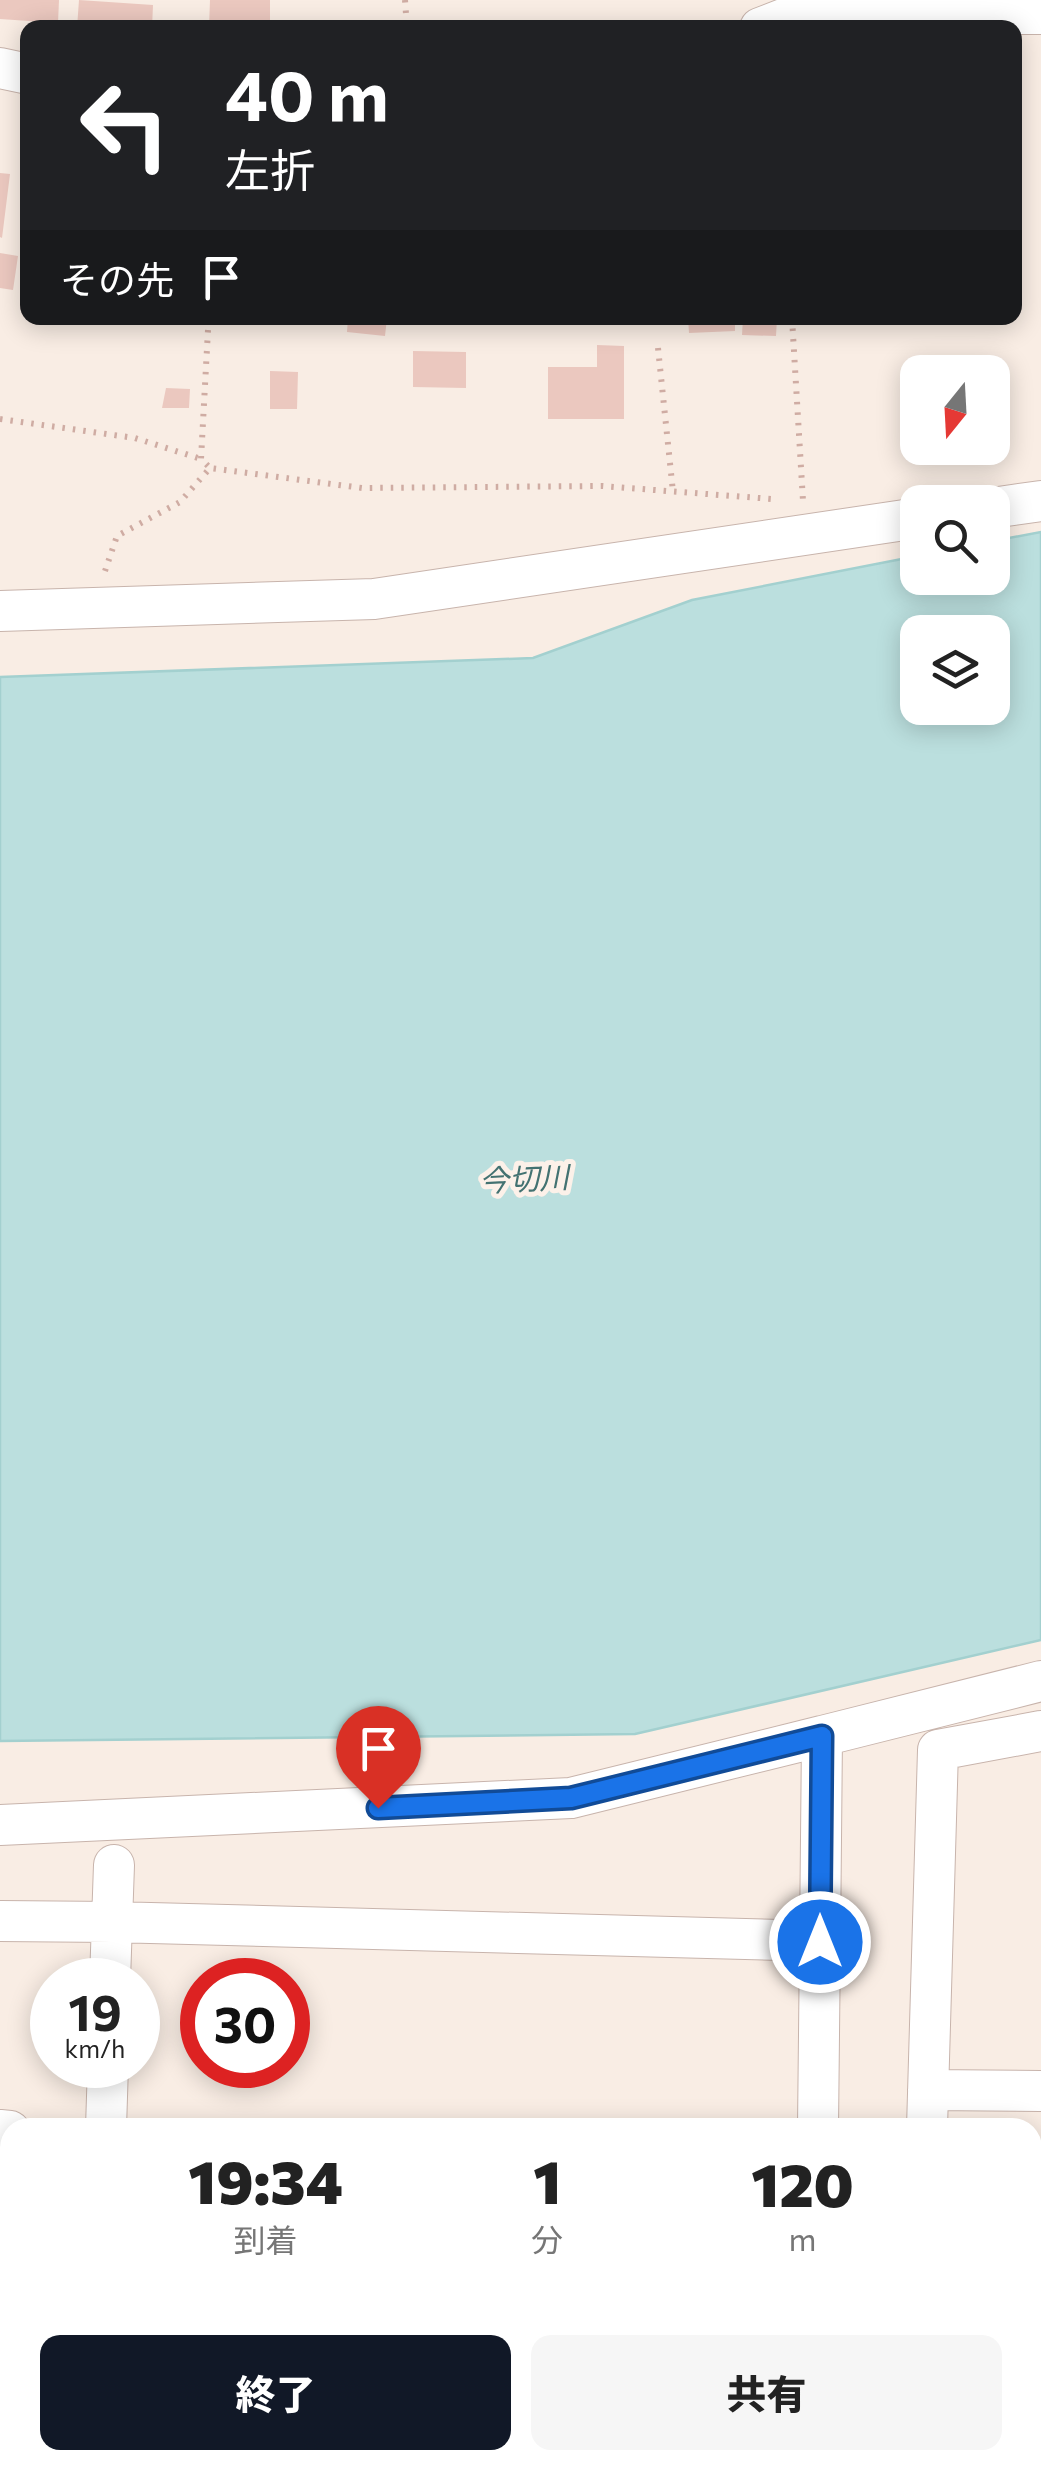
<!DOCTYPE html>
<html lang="ja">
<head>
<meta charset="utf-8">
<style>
	:root { --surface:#fff; --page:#f6f6f6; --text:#222; --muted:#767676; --accent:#111827 }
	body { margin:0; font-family:Commissioner,"Noto Sans JP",sans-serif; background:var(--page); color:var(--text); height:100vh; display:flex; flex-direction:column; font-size:38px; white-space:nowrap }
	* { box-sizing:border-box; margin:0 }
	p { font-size:32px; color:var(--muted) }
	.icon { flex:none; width:55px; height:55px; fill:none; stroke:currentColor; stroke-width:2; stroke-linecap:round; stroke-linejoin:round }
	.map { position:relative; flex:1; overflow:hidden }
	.drawer { position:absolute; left:0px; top:2118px; width:1042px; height:352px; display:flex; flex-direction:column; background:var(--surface); border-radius:30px 30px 0 0; box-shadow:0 5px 25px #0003 }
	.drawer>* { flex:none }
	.top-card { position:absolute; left:20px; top:20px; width:1002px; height:305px; border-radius:20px; box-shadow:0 5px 25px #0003; background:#202124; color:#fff; overflow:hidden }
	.needle { width:65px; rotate:198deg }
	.controls { position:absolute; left:900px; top:355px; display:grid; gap:20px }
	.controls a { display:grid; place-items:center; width:110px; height:110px; border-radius:20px; background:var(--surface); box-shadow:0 5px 25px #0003; font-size:50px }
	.speed { position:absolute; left:30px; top:1958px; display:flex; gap:20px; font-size:50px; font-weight:700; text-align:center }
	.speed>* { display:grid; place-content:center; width:130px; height:130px; border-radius:50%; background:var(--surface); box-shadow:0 5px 25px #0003; line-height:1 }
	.speed small { font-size:25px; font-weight:400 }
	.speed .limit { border:15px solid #d22; background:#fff; color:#111 }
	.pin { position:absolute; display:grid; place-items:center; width:85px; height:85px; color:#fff; margin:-102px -42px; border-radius:50% 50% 50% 0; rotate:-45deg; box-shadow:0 0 10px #0007 }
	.pin .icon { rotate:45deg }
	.me { position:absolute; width:110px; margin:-55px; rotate:0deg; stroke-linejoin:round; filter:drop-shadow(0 0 8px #0008) }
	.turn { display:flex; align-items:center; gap:35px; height:210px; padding:0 40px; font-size:45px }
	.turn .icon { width:130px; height:130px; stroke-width:2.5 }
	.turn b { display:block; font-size:70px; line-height:85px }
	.then { display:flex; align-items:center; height:95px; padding:0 40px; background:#0003; gap:20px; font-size:38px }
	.eta { display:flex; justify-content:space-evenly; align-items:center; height:170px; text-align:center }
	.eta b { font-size:60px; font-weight:800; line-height:70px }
	.primary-button { display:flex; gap:20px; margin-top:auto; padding:20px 40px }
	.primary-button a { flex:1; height:115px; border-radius:20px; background:var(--accent); color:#fff; font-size:40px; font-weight:800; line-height:115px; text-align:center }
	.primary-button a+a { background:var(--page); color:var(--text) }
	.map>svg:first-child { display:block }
	.water { fill:#bbdfde; stroke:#a3d0cf; stroke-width:2.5; fill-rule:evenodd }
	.building { fill:#ebc8bf }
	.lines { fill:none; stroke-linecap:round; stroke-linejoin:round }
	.minor-casing { stroke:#c8b4ac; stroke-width:42 }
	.path { stroke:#cfaca3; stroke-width:6; stroke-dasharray:2.5 8; stroke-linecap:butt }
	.minor { stroke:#fff; stroke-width:40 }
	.route-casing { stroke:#114b97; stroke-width:25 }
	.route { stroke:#1a73e8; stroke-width:18 }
	.labels { text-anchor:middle; stroke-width:10; stroke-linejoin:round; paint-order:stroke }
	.water-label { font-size:30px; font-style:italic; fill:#437271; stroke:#fcf1e9 }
</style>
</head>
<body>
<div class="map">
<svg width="1041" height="2468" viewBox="0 0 1041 2468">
	<rect width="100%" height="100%" fill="#f9ede4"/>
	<!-- water -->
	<path class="water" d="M1041,532V1640L635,1734L0,1741V677L533,658L692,600L917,556L918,578H992L993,541ZM918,632H992V708H918Z"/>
	<!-- building -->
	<path class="building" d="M0,0H59L58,23L0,19Z
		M79,0L153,5L152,28H77Z
		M210,0H270V28H209Z
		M0,173L10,174L2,238L0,237Z
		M0,253L18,256L13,290L0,288Z
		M348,318H387L385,336L347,332Z
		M688,318H735V331L689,333Z
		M743,318H777L776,336L742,335Z
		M597,345L624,346V419H548V367H597Z
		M413,351L466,352V388L413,387Z
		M270,371L298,372L297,409H270Z
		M166,388L190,389L189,408H162Z"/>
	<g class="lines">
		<defs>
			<path id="minor" d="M760,28L796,14H1041
				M0,68L28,74
				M992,508L1041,501
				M0,611L374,599L918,518
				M0,1825L571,1798L822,1736
				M0,1921L112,1922L114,1865
				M820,1941L822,1736L1041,1681
				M110,1980L112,1922L820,1941L818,2128
				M928,2090L1041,2091
				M106,2128L108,2065
				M927,2128L938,1750L1041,1731
				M0,2130L10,2131
				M0,2340H10
				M95,2468V2460
				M324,2468V2460
				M551,2468V2460
				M810,2468V2460
				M916,2468V2460"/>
		</defs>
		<!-- minor casing -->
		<use href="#minor" class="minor-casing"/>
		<!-- path -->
		<path class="path" d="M405,0L407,28
			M792,318L803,501
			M208,330L201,459L210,468
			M658,348L673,492
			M0,419L135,438L201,459
			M105,571L117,536L180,502L210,468L362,488L602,486L772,499"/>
		<!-- minor -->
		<use href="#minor" class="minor"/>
	</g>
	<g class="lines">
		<defs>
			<path id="route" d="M378,1808L571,1798L822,1736L820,1942"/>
		</defs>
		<!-- route casing -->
		<use href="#route" class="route-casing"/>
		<!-- route -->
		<use href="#route" class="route"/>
	</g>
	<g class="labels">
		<!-- water labels -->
		<g class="water-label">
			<text transform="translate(524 1180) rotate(-3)" y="10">今切川</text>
		</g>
	</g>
</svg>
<div class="controls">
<a><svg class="needle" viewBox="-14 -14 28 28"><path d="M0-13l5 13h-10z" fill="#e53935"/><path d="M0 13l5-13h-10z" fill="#767676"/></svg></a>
<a><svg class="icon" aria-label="search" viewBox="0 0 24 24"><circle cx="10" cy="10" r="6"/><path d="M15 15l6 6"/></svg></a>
<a><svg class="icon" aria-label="layers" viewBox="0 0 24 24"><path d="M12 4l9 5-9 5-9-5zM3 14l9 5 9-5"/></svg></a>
</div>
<div class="speed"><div>19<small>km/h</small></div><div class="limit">30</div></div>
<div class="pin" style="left:378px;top:1808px;background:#d93025"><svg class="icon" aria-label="arrive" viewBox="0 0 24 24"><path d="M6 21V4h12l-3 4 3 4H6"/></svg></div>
<svg class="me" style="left:820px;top:1942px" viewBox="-20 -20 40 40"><circle r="17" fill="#1a73e8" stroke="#fff" stroke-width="3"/><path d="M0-11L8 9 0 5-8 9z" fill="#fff"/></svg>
<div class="top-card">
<div class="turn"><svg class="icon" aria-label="left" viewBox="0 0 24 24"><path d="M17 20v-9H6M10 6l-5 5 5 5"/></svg><div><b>40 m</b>左折</div></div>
<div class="then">その先<svg class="icon" aria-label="arrive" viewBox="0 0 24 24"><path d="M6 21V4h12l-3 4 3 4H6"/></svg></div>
</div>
<section class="drawer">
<div class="eta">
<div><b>19:34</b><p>到着</p></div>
<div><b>1</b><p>分</p></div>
<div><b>120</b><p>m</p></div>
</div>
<div class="primary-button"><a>終了</a><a>共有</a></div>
</section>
</div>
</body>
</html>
